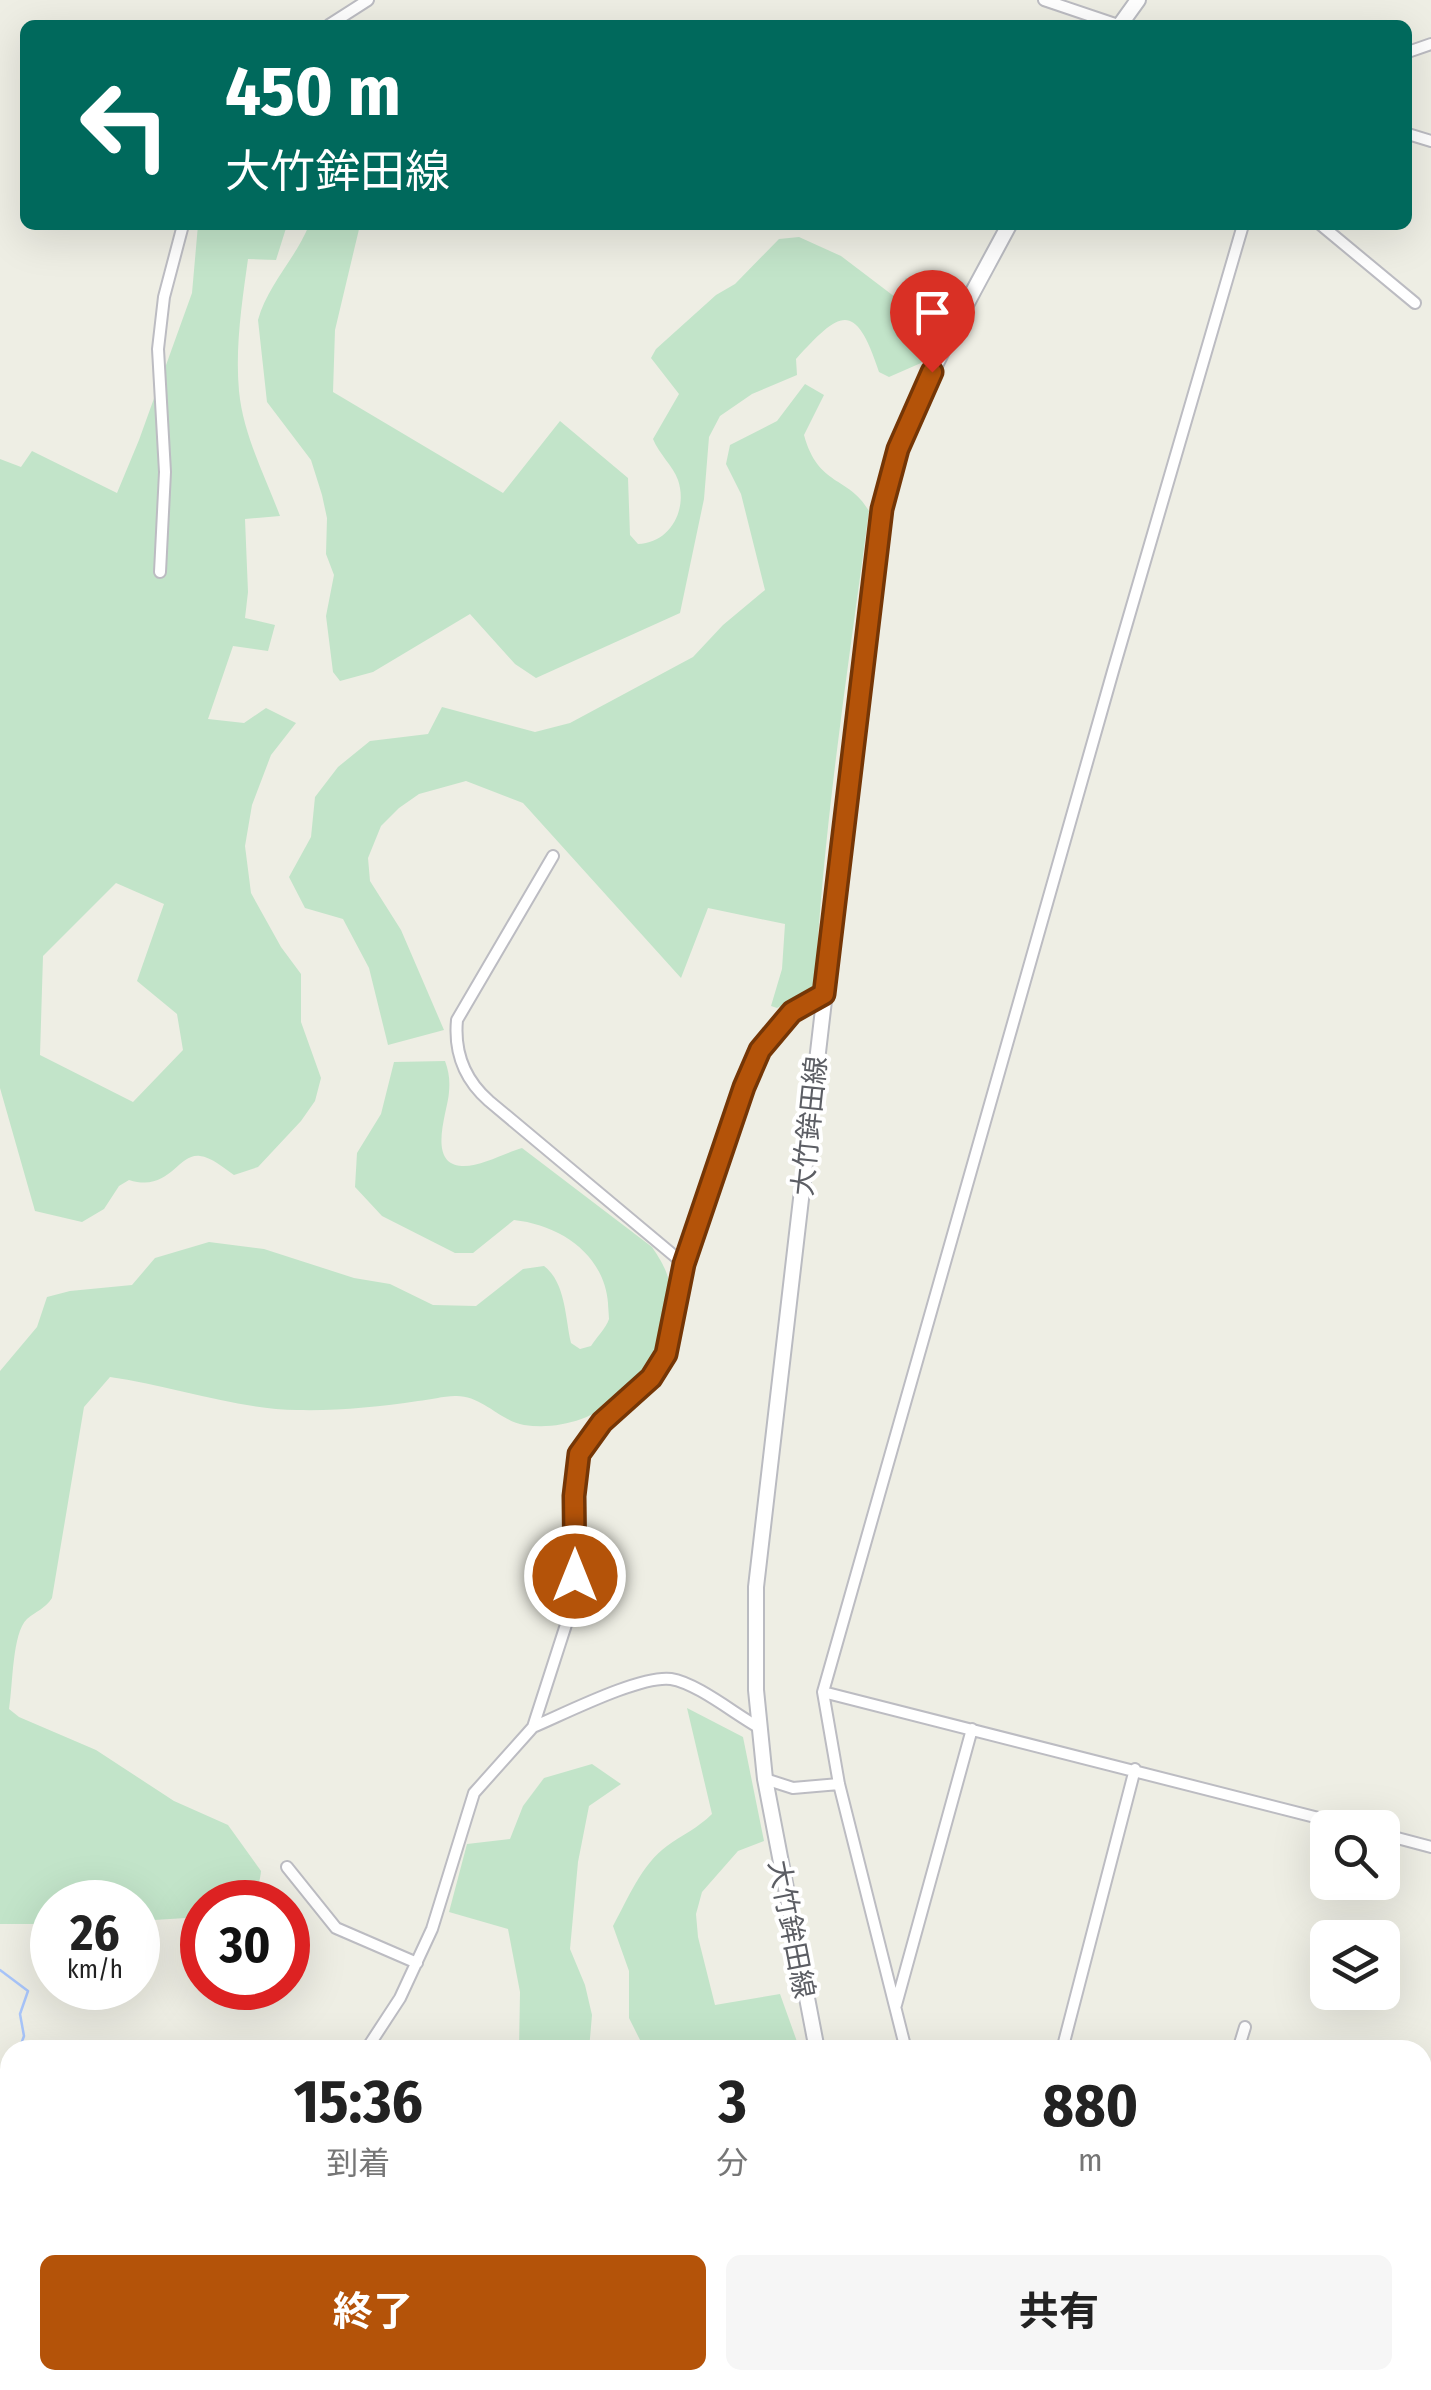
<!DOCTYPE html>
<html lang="ja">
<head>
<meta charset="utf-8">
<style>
	:root { --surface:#fff; --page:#f6f6f6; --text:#222; --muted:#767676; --accent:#b45309 }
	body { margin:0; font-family:"Fira Sans Condensed","Noto Sans JP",sans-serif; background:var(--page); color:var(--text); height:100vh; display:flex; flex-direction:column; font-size:38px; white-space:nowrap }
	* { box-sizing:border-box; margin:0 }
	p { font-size:32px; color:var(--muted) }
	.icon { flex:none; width:55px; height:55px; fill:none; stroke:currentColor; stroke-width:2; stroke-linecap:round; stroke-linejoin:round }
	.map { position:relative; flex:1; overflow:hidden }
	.drawer { position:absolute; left:0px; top:2040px; width:1432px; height:350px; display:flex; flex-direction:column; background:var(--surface); border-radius:30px 30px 0 0; box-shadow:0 10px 40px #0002 }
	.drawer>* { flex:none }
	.hud { position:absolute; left:20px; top:20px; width:1392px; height:210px; border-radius:15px; box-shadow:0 10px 40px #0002; background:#00695c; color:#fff; overflow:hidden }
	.controls { position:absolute; left:1310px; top:1810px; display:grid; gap:20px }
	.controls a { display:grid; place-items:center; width:90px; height:90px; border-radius:15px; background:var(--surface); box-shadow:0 10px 40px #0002; font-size:50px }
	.speed { position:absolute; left:30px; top:1880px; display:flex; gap:20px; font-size:50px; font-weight:700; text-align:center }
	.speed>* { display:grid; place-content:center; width:130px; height:130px; border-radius:50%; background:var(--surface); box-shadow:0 10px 40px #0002; line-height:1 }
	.speed small { font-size:25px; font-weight:400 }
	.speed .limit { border:15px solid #d22; background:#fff; color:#111 }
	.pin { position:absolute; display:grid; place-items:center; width:85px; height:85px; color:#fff; margin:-102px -42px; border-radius:50% 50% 50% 0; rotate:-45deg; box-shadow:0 0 10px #0007 }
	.pin .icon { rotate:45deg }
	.me { position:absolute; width:110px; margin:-55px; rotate:0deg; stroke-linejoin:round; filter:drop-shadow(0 0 8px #0008) }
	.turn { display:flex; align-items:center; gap:35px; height:210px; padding:0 40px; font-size:45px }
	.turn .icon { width:130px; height:130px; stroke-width:2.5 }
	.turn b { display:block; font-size:70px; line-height:85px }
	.eta { display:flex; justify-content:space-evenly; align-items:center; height:170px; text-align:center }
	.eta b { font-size:60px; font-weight:700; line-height:70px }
	.button { display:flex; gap:20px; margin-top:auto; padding:20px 40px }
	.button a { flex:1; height:115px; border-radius:15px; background:var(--accent); color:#fff; font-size:40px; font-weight:700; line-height:115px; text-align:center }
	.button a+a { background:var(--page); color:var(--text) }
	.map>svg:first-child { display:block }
	.green { fill:#c2e4c9; fill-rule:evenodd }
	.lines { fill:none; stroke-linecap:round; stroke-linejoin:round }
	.stream { stroke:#a8c5fa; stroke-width:2.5 }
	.street-casing { stroke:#bcbcc2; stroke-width:14 }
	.secondary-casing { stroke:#babbc1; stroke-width:18 }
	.street { stroke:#fff; stroke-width:10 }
	.secondary { stroke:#fff; stroke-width:14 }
	.route-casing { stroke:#753606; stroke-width:25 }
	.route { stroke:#b45309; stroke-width:18 }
	.labels { text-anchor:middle; stroke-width:8; stroke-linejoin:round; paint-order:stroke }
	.street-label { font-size:28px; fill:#5c5e64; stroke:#fff }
</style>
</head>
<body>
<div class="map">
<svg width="1431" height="2390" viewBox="0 0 1431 2390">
	<rect width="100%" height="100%" fill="#eeeee4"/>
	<!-- green -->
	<path class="green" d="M198,225H287L276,260L248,259C242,302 235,347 239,391C243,434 265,476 280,516L245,519L248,592L245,618L275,625L268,651L233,646L208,719L244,723L266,708L296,723L271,755L252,805L245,846L251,893L281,947L301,974V1022L321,1078L315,1101L301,1121L258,1167L234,1175C224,1168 211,1157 200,1156C177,1153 170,1193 129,1180L119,1186L104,1209L82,1222L35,1211L0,1088V459L21,467L32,451L117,493L139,440L192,293ZM116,883L164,904L137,981L177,1014L183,1050L133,1102L40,1055L43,956Z
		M309,225H360L335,330L333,392L503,493L560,421L628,478L630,535L638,544C670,543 688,510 678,480C673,466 659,454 653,439L679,394L651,358L656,349L716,295L735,284L779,239L799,237L841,256L895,297L906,278L923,284L930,355L921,363L889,377L879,372C855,299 840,311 796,359L797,375L752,394L720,416L709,437L704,499L680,613L536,678L515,664L470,614L373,672L340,681L333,672L326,616L334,575L326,554L327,518L322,495L311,460L267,402L258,320C267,286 296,258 309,225Z
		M805,384L824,395L804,435C818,487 849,476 869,511C848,669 823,828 815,988L777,1008L771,1006L782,969L785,924L708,908L681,978L523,803L466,781L419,794L399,808L381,826L368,858L370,881L401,930L444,1030L388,1045L369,968L343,919L305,908L289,877L311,837L315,797L338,767L370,741L428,734L442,707L535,732L570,723L693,657L723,625L765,590L741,494L726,464L730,445L777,421Z
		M445,1061C449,1072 450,1080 449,1092C448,1111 426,1164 462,1166C480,1167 505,1153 522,1148L652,1247C676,1282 672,1292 662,1331C646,1391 587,1434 524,1425C500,1421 482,1395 455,1396C443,1396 430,1400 418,1401C379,1407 336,1411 297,1410C241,1410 169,1385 110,1377L84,1407L52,1598C45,1609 36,1611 27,1619C12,1633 13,1686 9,1709L19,1717L96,1750L174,1801L228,1825L261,1871C258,1907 232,1902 202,1902V1917L138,1921V1902H52V1924H0V1371L37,1327L47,1297L70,1291L132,1285L155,1258L209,1242L264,1249L354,1278L390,1284L433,1305L476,1306L523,1269L544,1266C566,1283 565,1318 571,1343L580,1349L591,1346C596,1338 606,1328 609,1319C609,1316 608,1305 608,1303C604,1254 560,1225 514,1220L473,1253H455L382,1216L355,1187L357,1153L381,1114L394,1062Z
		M687,1708L743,1737L764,1841L738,1851L702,1892L696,1914L698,1937L715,2005L780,1994L800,2050H645L629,2018V1971L613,1926C628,1899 641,1865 667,1846C682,1835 698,1828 712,1814Z
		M592,1764L621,1784L589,1806L578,1862L570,1949L585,1985L592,2015L589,2050H519L520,1992L508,1929L449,1912L467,1844L510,1839L523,1806L544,1778Z
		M10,2375V2380H132L146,2385V2390H0V2376Z
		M326,2380H646L645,2385L637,2390H324Z
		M695,2380H848L840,2390H684Z"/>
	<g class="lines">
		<!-- stream -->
		<path class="stream" d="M0,1970L28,1991L20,2014L24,2036L19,2050
			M0,2181L10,2178"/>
		<defs>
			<path id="street" d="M1044,0L1118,25
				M329,25L368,0
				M1408,52L1431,44
				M1408,134L1431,141
				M1321,225L1415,303
				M160,572L165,472L158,349L164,297L183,225
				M553,856L457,1020C454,1052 465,1080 489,1101L684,1264
				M823,1692L1358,1828
				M533,1727C564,1714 640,1675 671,1679C697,1683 736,1715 760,1728
				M765,1779L793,1788L839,1784
				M1382,1834L1431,1847
				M287,1867L336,1928L417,1963
				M896,2005L972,1729
				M366,2050L400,1998L432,1929L474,1793L533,1727L572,1606L576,1542L574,1496L579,1455L602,1421L651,1378L666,1354L684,1264L744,1087L760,1050L792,1012L824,994
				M906,2050L839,1784L823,1692L1113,671L1243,225
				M1062,2050L1135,1769
				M1238,2050L1245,2027
				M1422,2286L1431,2288
				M162,2390L168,2380"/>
			<path id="secondary" d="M1120,25L1138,0
				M817,2050L765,1779L756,1690V1587L881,509C906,407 960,317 1009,225
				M1098,2380L1110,2390"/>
		</defs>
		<!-- street casing -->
		<use href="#street" class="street-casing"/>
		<!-- secondary casing -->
		<use href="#secondary" class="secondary-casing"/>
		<!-- street -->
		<use href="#street" class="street"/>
		<!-- secondary -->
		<use href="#secondary" class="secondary"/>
	</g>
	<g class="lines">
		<defs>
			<path id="route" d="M575,1576L574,1496L579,1454L602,1422L651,1378L666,1354L684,1264L744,1087L760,1050L792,1012L824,994L882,509L898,449L932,372"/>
		</defs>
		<!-- route casing -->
		<use href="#route" class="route-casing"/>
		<!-- route -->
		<use href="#route" class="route"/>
	</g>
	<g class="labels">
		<!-- street labels -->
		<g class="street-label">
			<text transform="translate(809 1126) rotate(-84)" y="10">大竹鉾田線</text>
			<text transform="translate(792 1929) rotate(79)" y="10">大竹鉾田線</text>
		</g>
	</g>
</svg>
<div class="controls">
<a><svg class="icon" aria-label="search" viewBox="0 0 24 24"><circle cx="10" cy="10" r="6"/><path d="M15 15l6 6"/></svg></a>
<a><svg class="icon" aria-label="layers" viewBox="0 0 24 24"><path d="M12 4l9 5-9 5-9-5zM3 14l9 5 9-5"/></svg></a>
</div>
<div class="speed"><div>26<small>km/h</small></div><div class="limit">30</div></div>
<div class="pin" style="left:932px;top:372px;background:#d93025"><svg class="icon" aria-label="arrive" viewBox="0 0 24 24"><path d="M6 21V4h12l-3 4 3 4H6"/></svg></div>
<svg class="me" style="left:575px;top:1576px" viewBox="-20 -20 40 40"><circle r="17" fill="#b45309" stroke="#fff" stroke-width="3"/><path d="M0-11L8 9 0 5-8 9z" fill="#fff"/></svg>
<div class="hud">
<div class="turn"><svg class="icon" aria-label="left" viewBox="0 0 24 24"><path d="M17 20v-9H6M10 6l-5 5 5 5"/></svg><div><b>450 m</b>大竹鉾田線</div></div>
</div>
<section class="drawer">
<div class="eta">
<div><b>15:36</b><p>到着</p></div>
<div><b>3</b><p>分</p></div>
<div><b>880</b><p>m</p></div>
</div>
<div class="button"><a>終了</a><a>共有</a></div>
</section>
</div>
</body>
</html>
